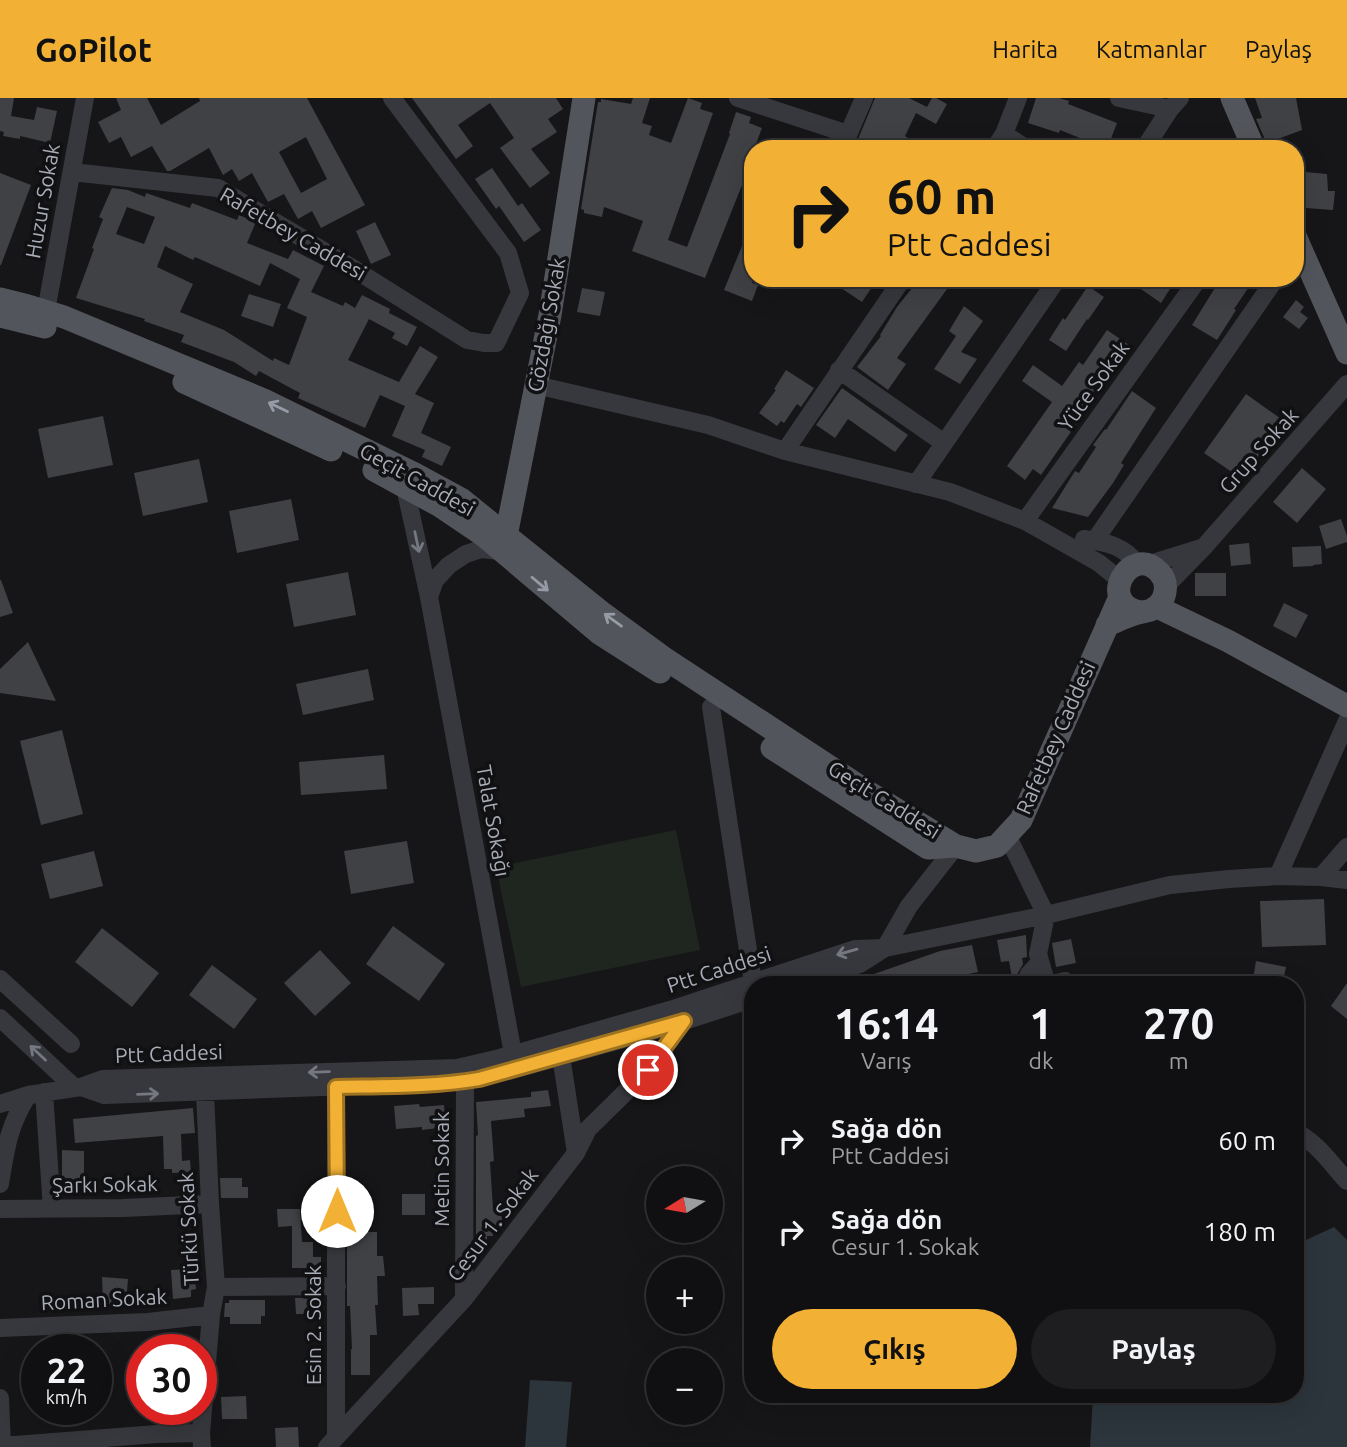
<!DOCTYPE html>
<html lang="tr">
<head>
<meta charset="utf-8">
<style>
	:root { --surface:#101012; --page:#1e1e20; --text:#f1f3f6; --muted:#9c9d9f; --line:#303032; --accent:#f2b134 }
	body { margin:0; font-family:Ubuntu,sans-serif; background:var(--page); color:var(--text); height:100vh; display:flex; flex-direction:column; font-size:26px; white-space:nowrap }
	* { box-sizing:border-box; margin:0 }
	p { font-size:23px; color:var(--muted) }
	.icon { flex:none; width:38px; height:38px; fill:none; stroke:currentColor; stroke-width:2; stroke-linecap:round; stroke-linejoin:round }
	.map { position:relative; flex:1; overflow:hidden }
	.panel { position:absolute; left:744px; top:878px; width:560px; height:427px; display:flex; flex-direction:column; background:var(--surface); border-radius:28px; box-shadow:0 7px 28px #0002,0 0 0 2px var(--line) }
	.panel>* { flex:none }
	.hud { position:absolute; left:744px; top:42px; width:560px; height:147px; border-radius:28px; box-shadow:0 7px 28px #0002,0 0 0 2px var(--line); background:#f2b134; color:#111; overflow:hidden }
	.needle { width:46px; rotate:259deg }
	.controls { position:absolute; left:646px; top:1068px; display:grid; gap:14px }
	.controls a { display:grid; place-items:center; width:77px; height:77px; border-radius:50%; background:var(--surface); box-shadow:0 7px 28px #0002,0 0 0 2px var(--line); font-size:35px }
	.speed { position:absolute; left:21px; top:1236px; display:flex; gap:14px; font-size:35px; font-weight:700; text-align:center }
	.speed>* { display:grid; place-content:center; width:91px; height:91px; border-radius:50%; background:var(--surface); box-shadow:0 7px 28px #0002,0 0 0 2px var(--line); line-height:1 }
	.speed small { font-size:18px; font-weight:400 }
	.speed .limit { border:10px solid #d22; background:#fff; color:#111 }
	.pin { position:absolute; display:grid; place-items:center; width:60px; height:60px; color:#fff; margin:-30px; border:4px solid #fff; border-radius:50%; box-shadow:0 2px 7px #0007 }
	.me { position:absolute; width:77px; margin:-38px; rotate:0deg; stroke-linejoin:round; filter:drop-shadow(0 0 5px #0008) }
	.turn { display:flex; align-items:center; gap:24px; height:147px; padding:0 28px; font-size:32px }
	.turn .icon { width:91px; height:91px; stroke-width:2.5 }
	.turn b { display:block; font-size:49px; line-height:60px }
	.eta { display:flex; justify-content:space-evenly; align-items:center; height:119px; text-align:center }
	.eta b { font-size:42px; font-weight:600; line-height:49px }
	.action { display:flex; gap:14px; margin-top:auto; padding:14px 28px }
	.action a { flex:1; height:80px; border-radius:42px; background:var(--accent); color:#111; font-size:28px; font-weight:600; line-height:80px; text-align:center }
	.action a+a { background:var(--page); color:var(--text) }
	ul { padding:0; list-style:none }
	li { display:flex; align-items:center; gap:21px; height:91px; padding:0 28px }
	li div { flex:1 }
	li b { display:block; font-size:26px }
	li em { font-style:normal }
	header { display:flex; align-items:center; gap:42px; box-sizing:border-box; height:98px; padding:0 35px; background:var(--accent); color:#111 }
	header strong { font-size:33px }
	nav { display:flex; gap:38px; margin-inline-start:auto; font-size:24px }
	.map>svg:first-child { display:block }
	.green { fill:#1e261f }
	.water { fill:#2c353c }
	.building { fill:#404145; fill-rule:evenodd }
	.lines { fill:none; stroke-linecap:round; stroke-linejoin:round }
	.minor { stroke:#37383d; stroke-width:18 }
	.major { stroke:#53555c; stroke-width:23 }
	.oneway { stroke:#979ba6 }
	.oneway2 { stroke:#757881 }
	.route-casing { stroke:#9d7322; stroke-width:18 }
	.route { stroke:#f2b134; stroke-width:12 }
	.labels { text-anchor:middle; stroke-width:7; stroke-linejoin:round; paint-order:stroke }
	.street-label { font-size:21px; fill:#a8adb8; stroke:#111113 }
</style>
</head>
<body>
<header>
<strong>GoPilot</strong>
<nav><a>Harita</a><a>Katmanlar</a><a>Paylaş</a></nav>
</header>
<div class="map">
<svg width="1347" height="1349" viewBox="0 0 1347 1349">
	<rect width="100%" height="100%" fill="#161618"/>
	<!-- green -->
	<path class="green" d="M676,732L700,852L521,889L496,769Z"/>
	<!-- water -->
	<path class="water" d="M1334,1129L1347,1142V1349H1090L1093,1299L1096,1297H1295V1147Z
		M530,1282L572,1284L566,1349H525Z"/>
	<!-- building -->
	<path class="building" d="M0,0H14L11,18L34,22L37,9L57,13L50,45L20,38V41L3,38L4,34L0,33Z
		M116,0H147L161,27L200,3L199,0H307L365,107L321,130L312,113L298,121L284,96L268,104L252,75L239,83L232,71L223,77L209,50L170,73H167L152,48L131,59L121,39L109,45L98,24L121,12ZM306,39L327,81L301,95L279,54Z
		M412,0H556L563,11L548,21L557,34L531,51L550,75L530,90L500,50L514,40L490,5L458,27L473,48L456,61Z
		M633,0H650L642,25L652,28L649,37L671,45L688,0L702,5L700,11L713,15L668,142L687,149L730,36L729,35L736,14L751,19L749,25L762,30L754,51H752V59L748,72L705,180L632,153L643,123L604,109L602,119L584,115V112L581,111L598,4H601V1L631,6Z
		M875,0H909L927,9L932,0H936L947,6L936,26L916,15L905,38L923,51H854Z
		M1036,0H1059L1069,3L1068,6L1117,25L1107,51L1060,32L1059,35L1028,25Z
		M1255,0H1296L1302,32L1275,42V45L1267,46L1256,21L1262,20Z
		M492,70L518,108L522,105L541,132L524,144L499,108L496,111L475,81Z
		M1305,74L1327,76L1328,93H1335L1333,112L1306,110V89H1295V75Z
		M0,75L31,87L1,167H0Z
		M112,90L128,92L145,99L146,95L190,110L192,105L237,122L239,117L248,121L255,126L247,145L288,161L293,152L324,168L311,194L343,208L345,204L355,210L362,197L390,211L389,215L417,229L407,248L392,240L395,235L369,221L348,262L399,284L420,248L438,259L415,296L434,305L421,335L451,349L442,368L422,359L425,352L392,338L405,308L380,297L365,330L298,300L300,295L259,273L256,278L234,264L181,244L184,237L144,223L145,221L76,200L94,151L92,150L103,121L99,119ZM127,109L155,119L144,146L116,136ZM165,148L193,162L195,159L260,188L270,165L300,181L287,210L307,219L289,267L274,260L273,263L224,232L180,214L193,186L157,169Z
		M375,124L391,157L371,166L356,133Z
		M751,126L752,185L758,187L752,203L724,192Z
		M843,180H878L862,204L838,188Z
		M920,180H955L897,260L906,266L888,292L857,269L881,238L880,237L897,209Z
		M1148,180H1177L1161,205L1141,191Z
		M1221,180H1255L1234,211L1236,212L1217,242L1192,227Z
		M1088,188L1104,199L1088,222L1087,221L1066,253L1049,242L1063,220L1065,222Z
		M582,190L605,194L600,218L577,214Z
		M249,196L281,206L273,229L241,218Z
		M1296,202L1304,209L1300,214L1308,220L1299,231L1283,219Z
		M964,208L983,223L961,254L977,261L960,286L934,271L956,238L949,233Z
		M1107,232L1132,249L1112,278L1107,274L1074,322L1077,325L1041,377L1033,371L1025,382L1007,368L1052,304L1022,283L1033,267L1062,288L1079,264L1083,267Z
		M786,272L814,290L801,309L797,306L784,325L781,323L777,328L759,315L776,292L774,291Z
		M842,290L908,337L895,354L848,321L835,340L816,327Z
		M1132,293L1156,310L1121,365L1124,367L1113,385L1088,419L1052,410L1075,373L1079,375L1096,349L1093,347L1105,331L1106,332Z
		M1246,296L1284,323L1242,381L1204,355Z
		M103,318L113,367L48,380L38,331Z
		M199,361L208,404L143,418L134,375Z
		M1302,370L1326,391L1297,425L1273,404Z
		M291,401L299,442L237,455L229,413Z
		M1341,421L1347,438V444L1326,451L1319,428Z
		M1249,445L1251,466L1231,468L1229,447Z
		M1321,448L1322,466L1313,467V468L1293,469L1292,449Z
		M348,474L356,517L294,529L286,486Z
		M1195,475H1226V498H1195Z
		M0,482H1L13,515L0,519Z
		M1284,505L1308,517L1296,540L1273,528Z
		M28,544L56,603L0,595V571Z
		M368,571L374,602L303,617L296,586Z
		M62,632L83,716L41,727L20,643Z
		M384,657L387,691L301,697L299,664Z
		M407,743L414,785L351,796L344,753Z
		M94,753L103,788L50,801L41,766Z
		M1324,801L1326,847L1262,849L1260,803Z
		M393,828L445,866L419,903L366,866Z
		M102,830L159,875L132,909L75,864Z
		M1026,837L1027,859L1022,860L1023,866L1015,880H1012L1009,863L1001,864L997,842Z
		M1071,841L1076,865L1056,869L1052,845Z
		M972,847L978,874L949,880L950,884L940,887H878L874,876L940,853Z
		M320,852L351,885L315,918L284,885Z
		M1256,863L1286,869L1282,887H1252Z
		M212,867L257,901L234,931L189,897Z
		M1347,885V921L1331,908Z
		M548,992L551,1008L524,1011L525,1019L491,1023L494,1063L490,1064L493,1111H502V1129H492L493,1138H487V1144H477V1139H476V1038L478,1037L476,1004L531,999V994Z
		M419,1006L420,1009L444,1007L446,1029L422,1032V1029L396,1031L394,1008Z
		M193,1010L195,1035L181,1036L182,1063L190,1062L191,1074L172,1075V1071H164L163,1038L75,1045L73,1021Z
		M62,1052L84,1053V1085L62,1084Z
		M220,1080H242V1089H248V1100H221Z
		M402,1096H425V1117H402Z
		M277,1111H300L302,1144H313V1159H321V1170H292V1128L278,1129Z
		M347,1134H377V1158H383L385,1178H377L378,1207H375L377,1237H370V1277H351V1251H352L350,1208H347Z
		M190,1171L191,1181H195L196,1191L191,1192V1199L173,1201L171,1172Z
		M102,1179L128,1181L126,1206H103Z
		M434,1189V1206H418L419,1217L403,1218L402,1190Z
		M295,1200H319V1216H296Z
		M229,1202H265V1218H261V1226H230V1219H224L225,1205H229Z
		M246,1298L247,1321H222L221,1299Z
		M298,1329L299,1349H276L275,1330Z"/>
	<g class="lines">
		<!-- minor -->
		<path class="minor" d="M738,0L848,36
			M1119,0L1170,11
			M1004,36L1018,0
			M842,51L864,0
			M994,51L1004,36L1027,51
			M1144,51L1170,11L1180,0
			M72,74L218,90L354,171L467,242L484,245H496L520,195L508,155L392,0
			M46,213L85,0
			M839,272L944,345
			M536,287L708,327L785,353L950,394L1025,423L1099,465L1120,482
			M785,353L903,180
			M916,386L1058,180
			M405,389L429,499L513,956
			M1025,423L1199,180
			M1084,441C1106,444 1125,448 1138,467
			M1095,442L1276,180
			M1146,467L1204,449
			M1166,488L1204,449L1347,286
			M429,499L435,482L449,467L466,456L481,451L500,453
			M711,609L753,885
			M1007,737L1046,817L1038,856L1047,887
			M1278,778L1347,623
			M1321,779L1347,782
			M885,850L1046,817L1170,787L1229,781L1278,778L1321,779L1347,749
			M885,850L909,808L956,748
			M0,881L71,946
			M1024,887L1029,876L1040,864
			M1047,887L1065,883L1066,887
			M0,920L75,990
			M561,958L576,1055
			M81,989L104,997L460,984L501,975L666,929L752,901
			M44,994L52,1111
			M0,1006L28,997L81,989L103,981L457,970L500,960L670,912L855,851L885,850L860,866L795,887
			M1295,1034C1316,1043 1332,1067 1347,1083
			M0,1086C6,1050 8,1029 28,997
			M0,1111L123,1110L210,1106
			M216,1189L337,1188
			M464,1201L465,983
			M0,1230L148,1224L211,1217
			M0,1300L2,1349
			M336,1338V989
			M2,1348L157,1336L201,1335
			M202,1349L201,1335L211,1217L216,1189L210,1106L205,994
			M327,1349L464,1201L576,1055L588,1031L648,972L684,923"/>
		<!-- major -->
		<path class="major" d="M1232,0L1254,51
			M1295,138L1347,255
			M0,201L28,208L64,219L264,302L415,376L461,401L601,514L664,560L868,694L956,748L976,753L997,748L1021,722L1120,499
			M0,218L45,229
			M184,284L331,352
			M374,372L440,408L483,437L599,535L660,574
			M502,450L506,438L550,217L584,0
			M1157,509L1228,543L1347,608
			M1107,527C1117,523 1127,518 1138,515C1143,513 1148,514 1153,511C1166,504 1170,485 1159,474C1131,444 1095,505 1140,514
			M772,650L928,750L956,748"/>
	</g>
	<!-- one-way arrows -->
	<defs><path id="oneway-shaft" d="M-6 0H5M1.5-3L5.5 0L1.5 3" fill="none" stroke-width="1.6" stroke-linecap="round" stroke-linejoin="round" transform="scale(1.75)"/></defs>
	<g class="oneway">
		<use href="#oneway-shaft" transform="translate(278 309) rotate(-154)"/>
		<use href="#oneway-shaft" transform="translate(540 486) rotate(40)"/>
		<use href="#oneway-shaft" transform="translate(613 522) rotate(-144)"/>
	</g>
	<g class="oneway2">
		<use href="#oneway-shaft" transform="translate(417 444) rotate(78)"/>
		<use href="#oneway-shaft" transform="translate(847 854) rotate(164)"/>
		<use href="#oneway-shaft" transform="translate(38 955) rotate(-137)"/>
		<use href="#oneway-shaft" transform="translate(319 974) rotate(178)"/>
		<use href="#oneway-shaft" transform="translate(148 996) rotate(-2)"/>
	</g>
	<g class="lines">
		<defs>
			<path id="route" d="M337,1113L336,989C384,988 432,989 479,981L684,923L648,972"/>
		</defs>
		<!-- route casing -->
		<use href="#route" class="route-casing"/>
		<!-- route -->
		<use href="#route" class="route"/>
	</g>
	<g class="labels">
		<!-- street labels -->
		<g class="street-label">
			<text transform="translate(43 103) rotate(-80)" y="7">Huzur Sokak</text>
			<text transform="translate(293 136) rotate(30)" y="7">Rafetbey Caddesi</text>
			<text transform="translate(547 227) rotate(-80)" y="7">Gözdağı Sokak</text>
			<text transform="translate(1094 288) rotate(-54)" y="7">Yüce Sokak</text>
			<text transform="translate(1259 353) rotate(-48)" y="7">Grup Sokak</text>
			<text transform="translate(417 382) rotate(29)" y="7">Geçit Caddesi</text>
			<text transform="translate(1056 640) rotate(-66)" y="7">Rafetbey Caddesi</text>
			<text transform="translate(884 702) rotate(32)" y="7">Geçit Caddesi</text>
			<text transform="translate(493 723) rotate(80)" y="7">Talat Sokağı</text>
			<text transform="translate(719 872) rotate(-18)" y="7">Ptt Caddesi</text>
			<text transform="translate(169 956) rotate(-2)" y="7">Ptt Caddesi</text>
			<text transform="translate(442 1071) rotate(-90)" y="7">Metin Sokak</text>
			<text transform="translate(105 1087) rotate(-1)" y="7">Şarkı Sokak</text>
			<text transform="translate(493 1127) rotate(-53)" y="7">Cesur 1. Sokak</text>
			<text transform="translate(189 1131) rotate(-93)" y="7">Türkü Sokak</text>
			<text transform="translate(104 1202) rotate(-3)" y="7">Roman Sokak</text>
			<text transform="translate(314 1227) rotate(-90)" y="7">Esin 2. Sokak</text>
		</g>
	</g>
</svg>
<div class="controls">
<a><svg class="needle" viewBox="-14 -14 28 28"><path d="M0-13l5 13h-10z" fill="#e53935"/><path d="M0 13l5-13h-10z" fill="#9c9d9f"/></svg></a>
<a>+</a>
<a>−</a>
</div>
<div class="speed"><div>22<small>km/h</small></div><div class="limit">30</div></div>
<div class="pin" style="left:648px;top:972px;background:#d93025"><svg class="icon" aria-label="arrive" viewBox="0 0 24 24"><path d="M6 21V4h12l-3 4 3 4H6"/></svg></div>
<svg class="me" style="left:337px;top:1113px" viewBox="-20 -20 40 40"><circle r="19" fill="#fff"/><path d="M0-13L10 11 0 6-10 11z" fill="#f2b134"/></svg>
<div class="hud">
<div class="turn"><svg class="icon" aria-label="right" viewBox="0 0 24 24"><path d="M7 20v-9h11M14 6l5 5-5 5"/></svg><div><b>60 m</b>Ptt Caddesi</div></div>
</div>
<section class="panel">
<div class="eta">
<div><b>16:14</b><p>Varış</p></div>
<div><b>1</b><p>dk</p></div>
<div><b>270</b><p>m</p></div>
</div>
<ul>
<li><svg class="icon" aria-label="right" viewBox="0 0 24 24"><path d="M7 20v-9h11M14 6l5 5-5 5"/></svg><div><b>Sağa dön</b><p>Ptt Caddesi</p></div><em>60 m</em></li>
<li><svg class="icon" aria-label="right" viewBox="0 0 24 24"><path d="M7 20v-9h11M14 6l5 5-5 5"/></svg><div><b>Sağa dön</b><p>Cesur 1. Sokak</p></div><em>180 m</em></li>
</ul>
<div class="action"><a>Çıkış</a><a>Paylaş</a></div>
</section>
</div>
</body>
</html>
